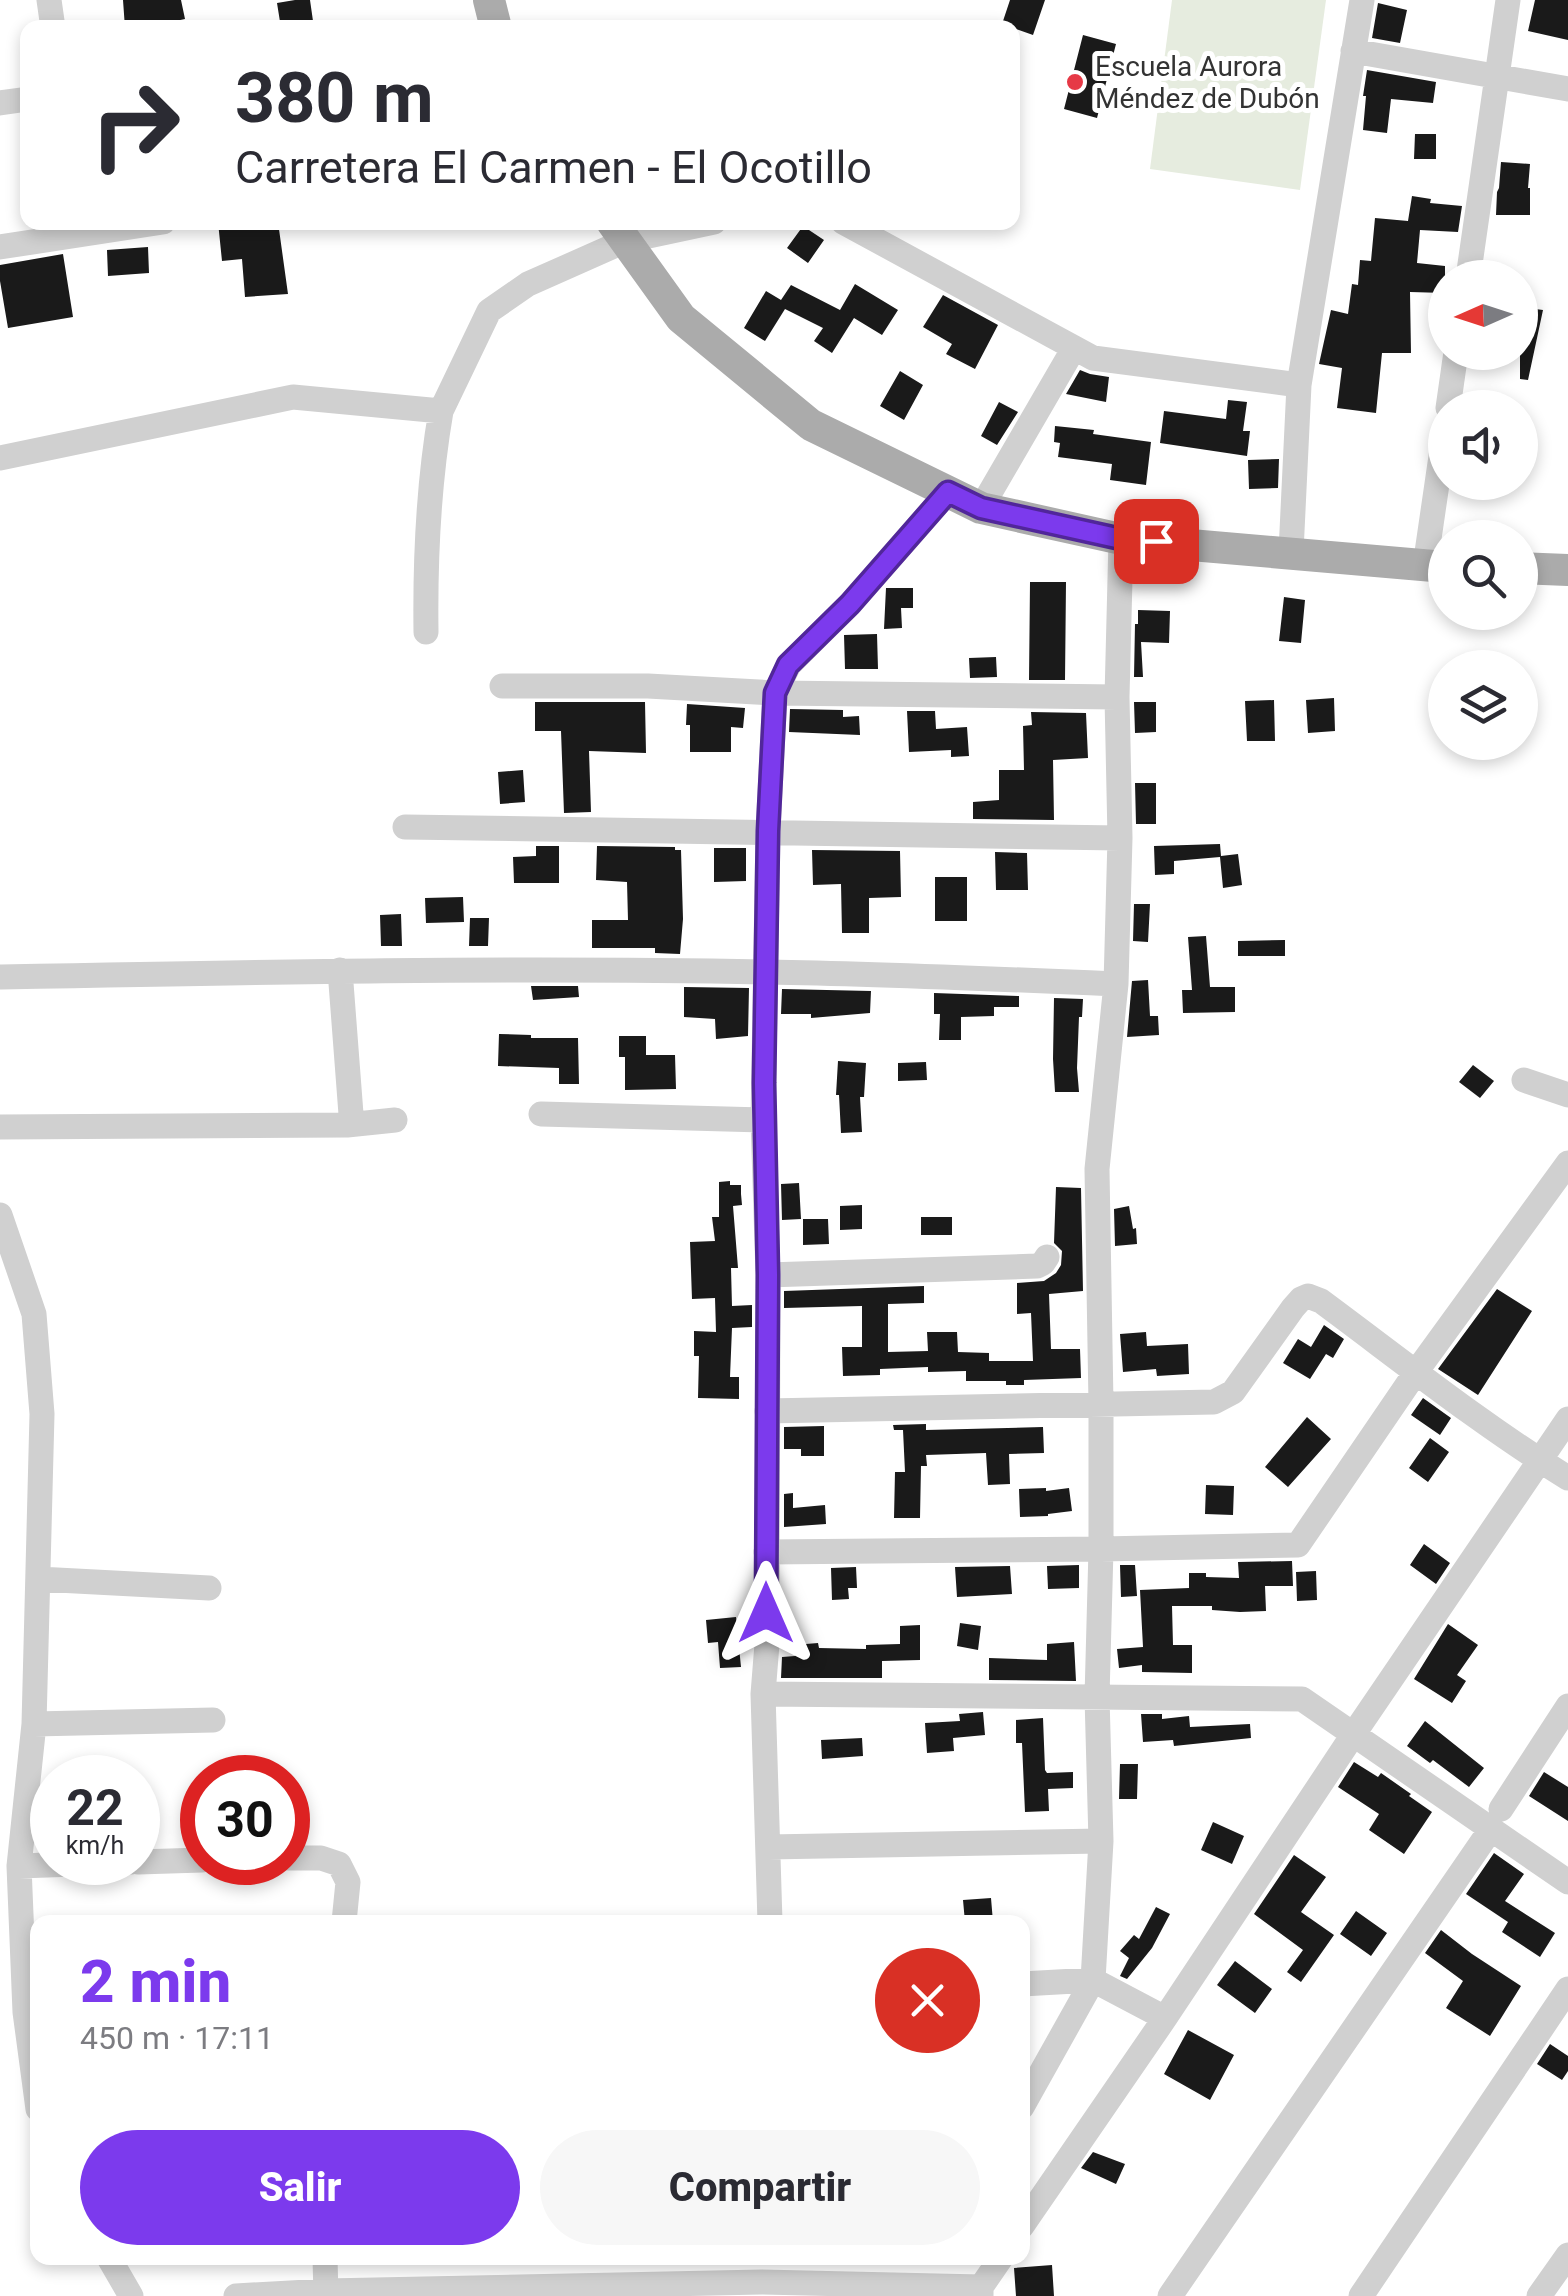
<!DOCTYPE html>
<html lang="es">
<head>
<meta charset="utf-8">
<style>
	:root { --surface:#fff; --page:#f7f7f7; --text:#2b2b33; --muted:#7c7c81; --accent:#7c3aed }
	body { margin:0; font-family:Roboto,sans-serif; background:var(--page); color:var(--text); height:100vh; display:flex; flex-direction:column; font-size:38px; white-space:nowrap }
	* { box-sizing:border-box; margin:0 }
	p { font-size:32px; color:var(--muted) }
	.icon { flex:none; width:55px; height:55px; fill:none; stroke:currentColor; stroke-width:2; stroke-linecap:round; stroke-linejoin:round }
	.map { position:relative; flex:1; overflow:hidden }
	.panel { position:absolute; left:30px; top:1915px; width:1000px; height:350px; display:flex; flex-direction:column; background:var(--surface); border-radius:20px; box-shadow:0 5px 15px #0003 }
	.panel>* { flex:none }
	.guide { position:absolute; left:20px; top:20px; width:1000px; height:210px; border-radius:20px; box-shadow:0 5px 15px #0003; background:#fff; color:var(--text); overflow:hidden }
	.needle { width:65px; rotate:267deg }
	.fabs { position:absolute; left:1428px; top:260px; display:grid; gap:20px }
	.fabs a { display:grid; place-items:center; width:110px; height:110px; border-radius:50%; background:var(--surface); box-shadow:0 5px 15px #0003; font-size:50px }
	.speed { position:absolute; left:30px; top:1755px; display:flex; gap:20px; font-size:50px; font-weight:700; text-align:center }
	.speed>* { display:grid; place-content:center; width:130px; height:130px; border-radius:50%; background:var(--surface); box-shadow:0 5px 15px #0003; line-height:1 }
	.speed small { font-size:25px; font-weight:400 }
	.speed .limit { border:15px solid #d22; background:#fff; color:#111 }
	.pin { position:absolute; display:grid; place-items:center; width:85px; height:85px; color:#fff; margin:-42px; border-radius:20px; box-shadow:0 5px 15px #0006 }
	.me { position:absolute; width:110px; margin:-55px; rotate:0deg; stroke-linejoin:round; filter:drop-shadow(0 0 8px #0008) }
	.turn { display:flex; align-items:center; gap:35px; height:210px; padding:0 50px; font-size:45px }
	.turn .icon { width:130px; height:130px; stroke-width:2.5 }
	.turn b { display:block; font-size:70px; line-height:85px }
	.round { display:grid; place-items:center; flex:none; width:105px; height:105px; border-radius:52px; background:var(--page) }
	.head { display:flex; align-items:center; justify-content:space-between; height:170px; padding:0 50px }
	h1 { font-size:60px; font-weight:800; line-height:75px; color:var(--accent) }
	.button { display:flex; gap:20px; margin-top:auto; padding:20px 50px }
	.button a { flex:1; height:115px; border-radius:60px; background:var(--accent); color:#fff; font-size:40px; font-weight:800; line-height:115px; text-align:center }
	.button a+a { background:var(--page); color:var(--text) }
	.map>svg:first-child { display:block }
	.green { fill:#e6ecdf }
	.building { fill:#1a1a1a }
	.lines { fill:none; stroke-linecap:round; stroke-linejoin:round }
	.minor { stroke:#d0d0d0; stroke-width:25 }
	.major { stroke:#ababab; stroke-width:32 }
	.route-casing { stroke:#51269a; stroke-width:25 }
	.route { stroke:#7c3aed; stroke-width:18 }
	.poi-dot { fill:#e63946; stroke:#fff; stroke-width:4 }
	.labels { text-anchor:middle; stroke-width:10; stroke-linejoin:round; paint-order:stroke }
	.poi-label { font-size:28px; fill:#333; stroke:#fff; text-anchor:start }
</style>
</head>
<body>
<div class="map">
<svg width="1568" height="2296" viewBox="0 0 1568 2296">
	<rect width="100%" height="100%" fill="#fff"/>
	<!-- green -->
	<path class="green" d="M1172,0H1326L1300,190L1150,169Z"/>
	<!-- building -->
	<path class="building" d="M123,0H181L185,19L143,28H125Z
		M295,0H310L314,28H281L277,3Z
		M1010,0H1045L1033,35L1002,24Z
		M1535,0H1568V40L1528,31Z
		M1378,3L1407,10L1400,43L1372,38Z
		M1083,35L1116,44L1097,118L1064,109Z
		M1367,70L1436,82L1433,103L1391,99L1387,133L1363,130L1366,96H1363Z
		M1415,134H1436V159H1414Z
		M1501,162L1530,164L1528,188H1530V215H1496L1497,192L1499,188Z
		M1412,196L1431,199L1430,203L1462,206L1458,232L1420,230L1417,263L1445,266V293L1410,292L1411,353H1382L1376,413L1337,408L1342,368L1319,364L1331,310L1348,314L1352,284L1358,285L1360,260L1371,261L1375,218L1408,221Z
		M218,222H278L288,294L245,297L242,259L222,261Z
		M803,226L824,240L808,263L787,248Z
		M148,247L149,273L108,276L107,250Z
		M63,254L73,317L8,328L0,281V265Z
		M855,284L898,310L882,335L854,318L832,353L814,341L823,328L785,309L765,341L744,328L766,291L781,300L791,285L840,310Z
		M943,295L998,325L975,369L946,354L952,344L923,327Z
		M1520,307L1543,310L1528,380L1520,379Z
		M1080,370L1090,374L1109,377L1106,402L1066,394Z
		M900,371L923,385L904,420L880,406Z
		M1228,400L1247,402L1243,431H1250L1247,456L1160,443L1164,411L1226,419Z
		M999,402L1018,412L997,445L981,436Z
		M1055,426L1094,430L1093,434L1151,442L1146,485L1110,480L1112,464L1058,457L1060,443L1054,442Z
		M1279,459L1278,488L1249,489L1248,460Z
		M1030,582H1066L1065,680H1029Z
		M886,588H913V608H901L902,628L884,629Z
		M1284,597L1305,600L1301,643L1279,641Z
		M1138,610L1170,611L1169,643L1141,642L1143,677H1134L1135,624H1138Z
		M877,634L878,669H845L844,635Z
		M996,657L997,677L970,678L969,658Z
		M1334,698L1335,731L1308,733L1306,700Z
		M1274,700L1275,741H1247L1245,701Z
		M535,702H645L646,753L589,751L591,812L564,813L561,731H535Z
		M1134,702H1156V732L1135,733Z
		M687,704L745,708L743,728L731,727V752H690V725H686Z
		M790,709L843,710V717L859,716L860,735L789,732Z
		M907,711H935L936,729L967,727L969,756L951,757V750L909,752Z
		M1031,712L1086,713L1088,758L1053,760L1054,820L973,819V802L999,800V770H1024L1023,726L1032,725Z
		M523,770L525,802L500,804L498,772Z
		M1135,783H1156V824H1136Z
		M1220,844L1221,856L1238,854L1242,885L1223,888L1220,857L1174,861V874L1155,875L1154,846Z
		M536,846H559V883H514L513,857L536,856Z
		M597,846L675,847V850H681L683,919L680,954L655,953V948H592V920H628L627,882L596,880Z
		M714,848H746V881L714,882Z
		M812,850L900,851L901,897L869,898V933H842L841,884L813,885Z
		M995,852L1027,853L1028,890H996Z
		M935,877H967V921H935Z
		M463,897L464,922L426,923L425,898Z
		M1134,904H1150L1148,942L1133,941Z
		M401,914L402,946H381L380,915Z
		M470,918H489L488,946H469Z
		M1206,936L1210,987H1235V1012L1183,1013L1182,990H1192L1188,937Z
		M1285,940V956H1238V941Z
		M1148,980L1150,1016H1158L1159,1035L1127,1037L1132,981Z
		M531,986H578L579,997L533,1000Z
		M684,987L749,988L748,1036L716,1039L715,1019L684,1017Z
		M782,989L871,991L870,1013L811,1018V1014H781Z
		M934,993L1019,996V1007H994V1016L961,1017V1040H939L940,1014H934Z
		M1054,998L1083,999L1082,1017H1079L1077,1068L1079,1092H1055L1053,1059Z
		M499,1034L531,1035V1038H578L579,1084H559V1068L498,1066Z
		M619,1036H646V1055H675L676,1089L625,1090V1057H619Z
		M838,1061L866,1063L864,1097H860L862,1132L841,1133L839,1095H836Z
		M926,1062L927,1080L898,1081V1063Z
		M1473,1065L1494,1081L1480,1098L1459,1082Z
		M730,1181V1185H741V1194L742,1205L733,1206L738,1268H731L732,1306L752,1305V1327L732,1328L730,1377H739V1399L698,1398L699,1356H694V1331L716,1332L715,1298L692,1299L690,1242L715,1241L712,1217H719V1182Z
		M799,1183L801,1219L782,1220L781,1184Z
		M1056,1187L1081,1188L1083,1291L1049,1294L1051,1349H1080L1081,1378L1024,1380V1385H1006V1381H966V1371L928,1372V1367L880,1369V1375L843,1376L842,1347H862V1306L784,1308V1291L924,1286V1303L888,1304V1352L928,1351L927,1332H957L958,1352L989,1353V1361H1033L1031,1313L1017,1314V1283L1044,1281L1056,1273L1061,1265L1062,1251L1054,1243Z
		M862,1205V1229L840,1230V1206Z
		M1129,1206L1133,1229L1136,1228L1137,1244L1115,1246L1114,1209Z
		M921,1217H952V1235H921Z
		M803,1219H828L829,1244L803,1245Z
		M1497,1289L1532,1311L1478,1395L1438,1369Z
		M1324,1325L1344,1339L1333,1358L1326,1354L1310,1379L1283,1363L1298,1339L1311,1347Z
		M1146,1332L1147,1346L1188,1344L1189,1374L1157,1376L1156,1369L1123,1372L1120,1334Z
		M1423,1398L1451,1418L1440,1435L1411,1415Z
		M1307,1417L1331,1439L1288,1487L1265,1467Z
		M926,1424V1430L1043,1427L1044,1453L1009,1454L1010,1484L988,1485L986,1453L926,1455L927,1466H921L920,1518H894L895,1472H905L903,1430H894L893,1425Z
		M824,1426V1456H801V1449H784V1427Z
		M1430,1438L1449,1452L1428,1482L1409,1468Z
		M1206,1485L1234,1486L1233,1515L1205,1514Z
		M1046,1488V1491L1069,1488L1072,1511L1048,1514V1516L1020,1517L1019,1489Z
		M793,1493V1508L825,1505L826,1524L784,1527V1494Z
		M1424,1544L1450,1563L1436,1584L1410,1565Z
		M1292,1561L1293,1586H1265L1266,1611L1240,1612L1212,1610V1606H1172L1173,1645H1192V1673L1142,1672V1665L1119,1668L1117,1649L1143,1647L1140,1590L1189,1588V1573H1206V1577L1239,1578L1238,1562Z
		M1079,1565V1588L1048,1589L1047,1566Z
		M1120,1565H1135L1137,1596L1121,1597Z
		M1010,1566L1012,1594L957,1597L955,1567Z
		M856,1567L857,1588H848L849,1599L832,1600L831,1568Z
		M1316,1571L1317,1600L1297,1601L1296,1572Z
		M736,1617L741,1667L720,1668L718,1642L708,1643L706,1620Z
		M960,1623L981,1626L978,1650L957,1646Z
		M1448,1624L1478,1645L1457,1675L1466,1681L1452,1703L1414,1679Z
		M920,1625V1660L882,1661V1678H781L782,1657L795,1656L794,1645L818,1643L819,1648L866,1649V1645L900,1644V1626Z
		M1074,1642L1076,1681L989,1680V1658L1047,1660V1644Z
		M983,1712L985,1735L953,1738L954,1751L927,1753L925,1723L960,1721L959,1714Z
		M1141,1714H1162V1719L1189,1716L1190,1727L1250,1724L1251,1738L1174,1746L1173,1740L1143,1742Z
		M1043,1718L1045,1770L1047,1773L1073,1772V1788L1048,1789L1049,1811L1025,1812L1022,1743H1016V1720Z
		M1425,1721L1484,1768L1469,1787L1433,1760L1430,1763L1407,1746Z
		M862,1738L863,1756L822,1759L821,1740Z
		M1354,1762L1378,1777L1381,1773L1411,1794L1409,1796L1432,1812L1404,1854L1369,1830L1379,1814L1338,1787Z
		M1120,1764H1138L1137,1799H1119Z
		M1544,1772L1568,1787V1821L1529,1796Z
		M1213,1822L1244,1836L1232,1864L1201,1850Z
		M1494,1853L1524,1874L1505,1901L1555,1933L1540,1957L1502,1932L1508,1922L1466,1894Z
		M1294,1855L1326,1877L1301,1912L1334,1935L1301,1982L1287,1972L1303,1950L1254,1914Z
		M991,1898L993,1922H965L963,1900Z
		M1156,1907L1170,1914L1152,1948L1127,1979L1120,1976L1129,1958L1120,1951L1134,1935L1139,1939Z
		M1356,1911L1387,1933L1371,1956L1340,1934Z
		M1441,1930L1472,1954L1521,1986L1490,2036L1446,2008L1463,1981L1425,1953Z
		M1235,1961L1272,1989L1255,2013L1217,1985Z
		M1188,2030L1234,2055L1210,2100L1164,2074Z
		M1550,2044L1568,2056V2071L1562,2080L1537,2064Z
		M1093,2152L1125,2164L1116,2184L1081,2168Z
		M1052,2265L1054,2296H1016L1014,2268Z"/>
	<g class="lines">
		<!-- minor -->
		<path class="minor" d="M49,0L53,28
			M1353,51L1568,89
			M0,103L28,99
			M843,222L1093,358L1299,385
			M0,247L163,222
			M1468,278L1508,0
			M1448,408L1456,352
			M0,458L293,397L441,411L489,311L528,284L625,241L714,222
			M981,508L1074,348
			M1291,552L1299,385L1362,0
			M1425,566L1445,429
			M426,632C425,556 428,486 441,411
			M502,686H648L775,693L1117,697
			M405,827L1120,838
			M0,977C256,972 511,967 767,972C883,974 1000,979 1116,984
			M1524,1080L1568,1095
			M541,1114L763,1120
			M347,1125L395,1120
			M0,1127L347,1125L351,1114L340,970
			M0,1215L34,1314L42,1414L34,1724L19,1866L25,2012L38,2109
			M768,1275L1037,1266L1043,1263L1047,1257
			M767,1411L1214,1402L1233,1392L1293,1308L1301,1299L1308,1296L1321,1301C1402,1361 1482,1425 1568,1478
			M766,1552L1101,1549L1298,1545L1416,1372L1568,1163
			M38,1579L209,1588
			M763,1694L1302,1699L1568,1882
			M34,1724L213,1720
			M1501,1809L1568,1706
			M768,1847L1101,1841
			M288,1858H321L339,1864L348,1882L344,1922
			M138,1862L202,1860
			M19,1866L131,1862
			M770,1922L763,1694L767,1644L768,1275L763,1120L768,831L775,693L789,665L850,604L948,492
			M1022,1984L1093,1980L1165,2018
			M1022,2107L1093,1980L1101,1841L1097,1697L1101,1549V1404L1097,1169L1116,984L1120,838L1117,697L1121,539
			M1022,2226L1165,2018L1353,1735L1568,1419
			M109,2258L131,2296
			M325,2258L326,2296
			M236,2296L326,2291L762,2282L981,2287
			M981,2296V2287L1001,2258
			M1170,2296L1491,1829
			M1361,2296L1568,1989
			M1539,2296L1568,2255"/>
		<!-- major -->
		<path class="major" d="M489,0L496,28
			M612,222L681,318L811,425L981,508L1121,539L1445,567
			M1520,568L1568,570"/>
	</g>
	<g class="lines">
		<defs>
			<path id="route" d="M766,1613L768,1275L764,1083L768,831L775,693L788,665L850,604L948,492L981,508L1121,539L1156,541"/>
		</defs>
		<!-- route casing -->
		<use href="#route" class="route-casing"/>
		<!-- route -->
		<use href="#route" class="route"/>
	</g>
	<!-- markers -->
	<circle class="poi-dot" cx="1075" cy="82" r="10"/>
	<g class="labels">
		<!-- poi labels -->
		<g class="poi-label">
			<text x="1095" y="76">Escuela Aurora<tspan x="1095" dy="32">Méndez de Dubón</tspan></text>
		</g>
	</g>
</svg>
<div class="fabs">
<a><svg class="needle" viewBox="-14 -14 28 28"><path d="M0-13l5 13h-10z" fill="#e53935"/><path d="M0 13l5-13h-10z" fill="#7c7c81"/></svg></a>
<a><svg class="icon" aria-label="sound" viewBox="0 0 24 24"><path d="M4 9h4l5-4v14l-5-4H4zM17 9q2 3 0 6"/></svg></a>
<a><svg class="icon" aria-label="search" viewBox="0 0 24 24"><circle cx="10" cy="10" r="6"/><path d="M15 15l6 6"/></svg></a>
<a><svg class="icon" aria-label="layers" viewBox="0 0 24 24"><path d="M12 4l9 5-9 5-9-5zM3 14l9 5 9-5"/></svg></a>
</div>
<div class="speed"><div>22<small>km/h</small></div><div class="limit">30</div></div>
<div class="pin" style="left:1156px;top:541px;background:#d93025"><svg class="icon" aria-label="arrive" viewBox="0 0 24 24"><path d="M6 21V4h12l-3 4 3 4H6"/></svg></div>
<svg class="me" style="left:766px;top:1613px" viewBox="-20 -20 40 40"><path d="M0-17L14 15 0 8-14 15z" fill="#7c3aed" stroke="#fff" stroke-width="4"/></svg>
<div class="guide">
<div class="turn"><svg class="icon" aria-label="right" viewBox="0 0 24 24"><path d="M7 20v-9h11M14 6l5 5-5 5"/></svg><div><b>380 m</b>Carretera El Carmen - El Ocotillo</div></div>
</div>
<section class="panel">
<div class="head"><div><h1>2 min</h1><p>450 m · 17:11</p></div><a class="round" style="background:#d93025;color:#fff"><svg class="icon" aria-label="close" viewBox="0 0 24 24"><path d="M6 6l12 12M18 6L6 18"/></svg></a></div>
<div class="button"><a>Salir</a><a>Compartir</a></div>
</section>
</div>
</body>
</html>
